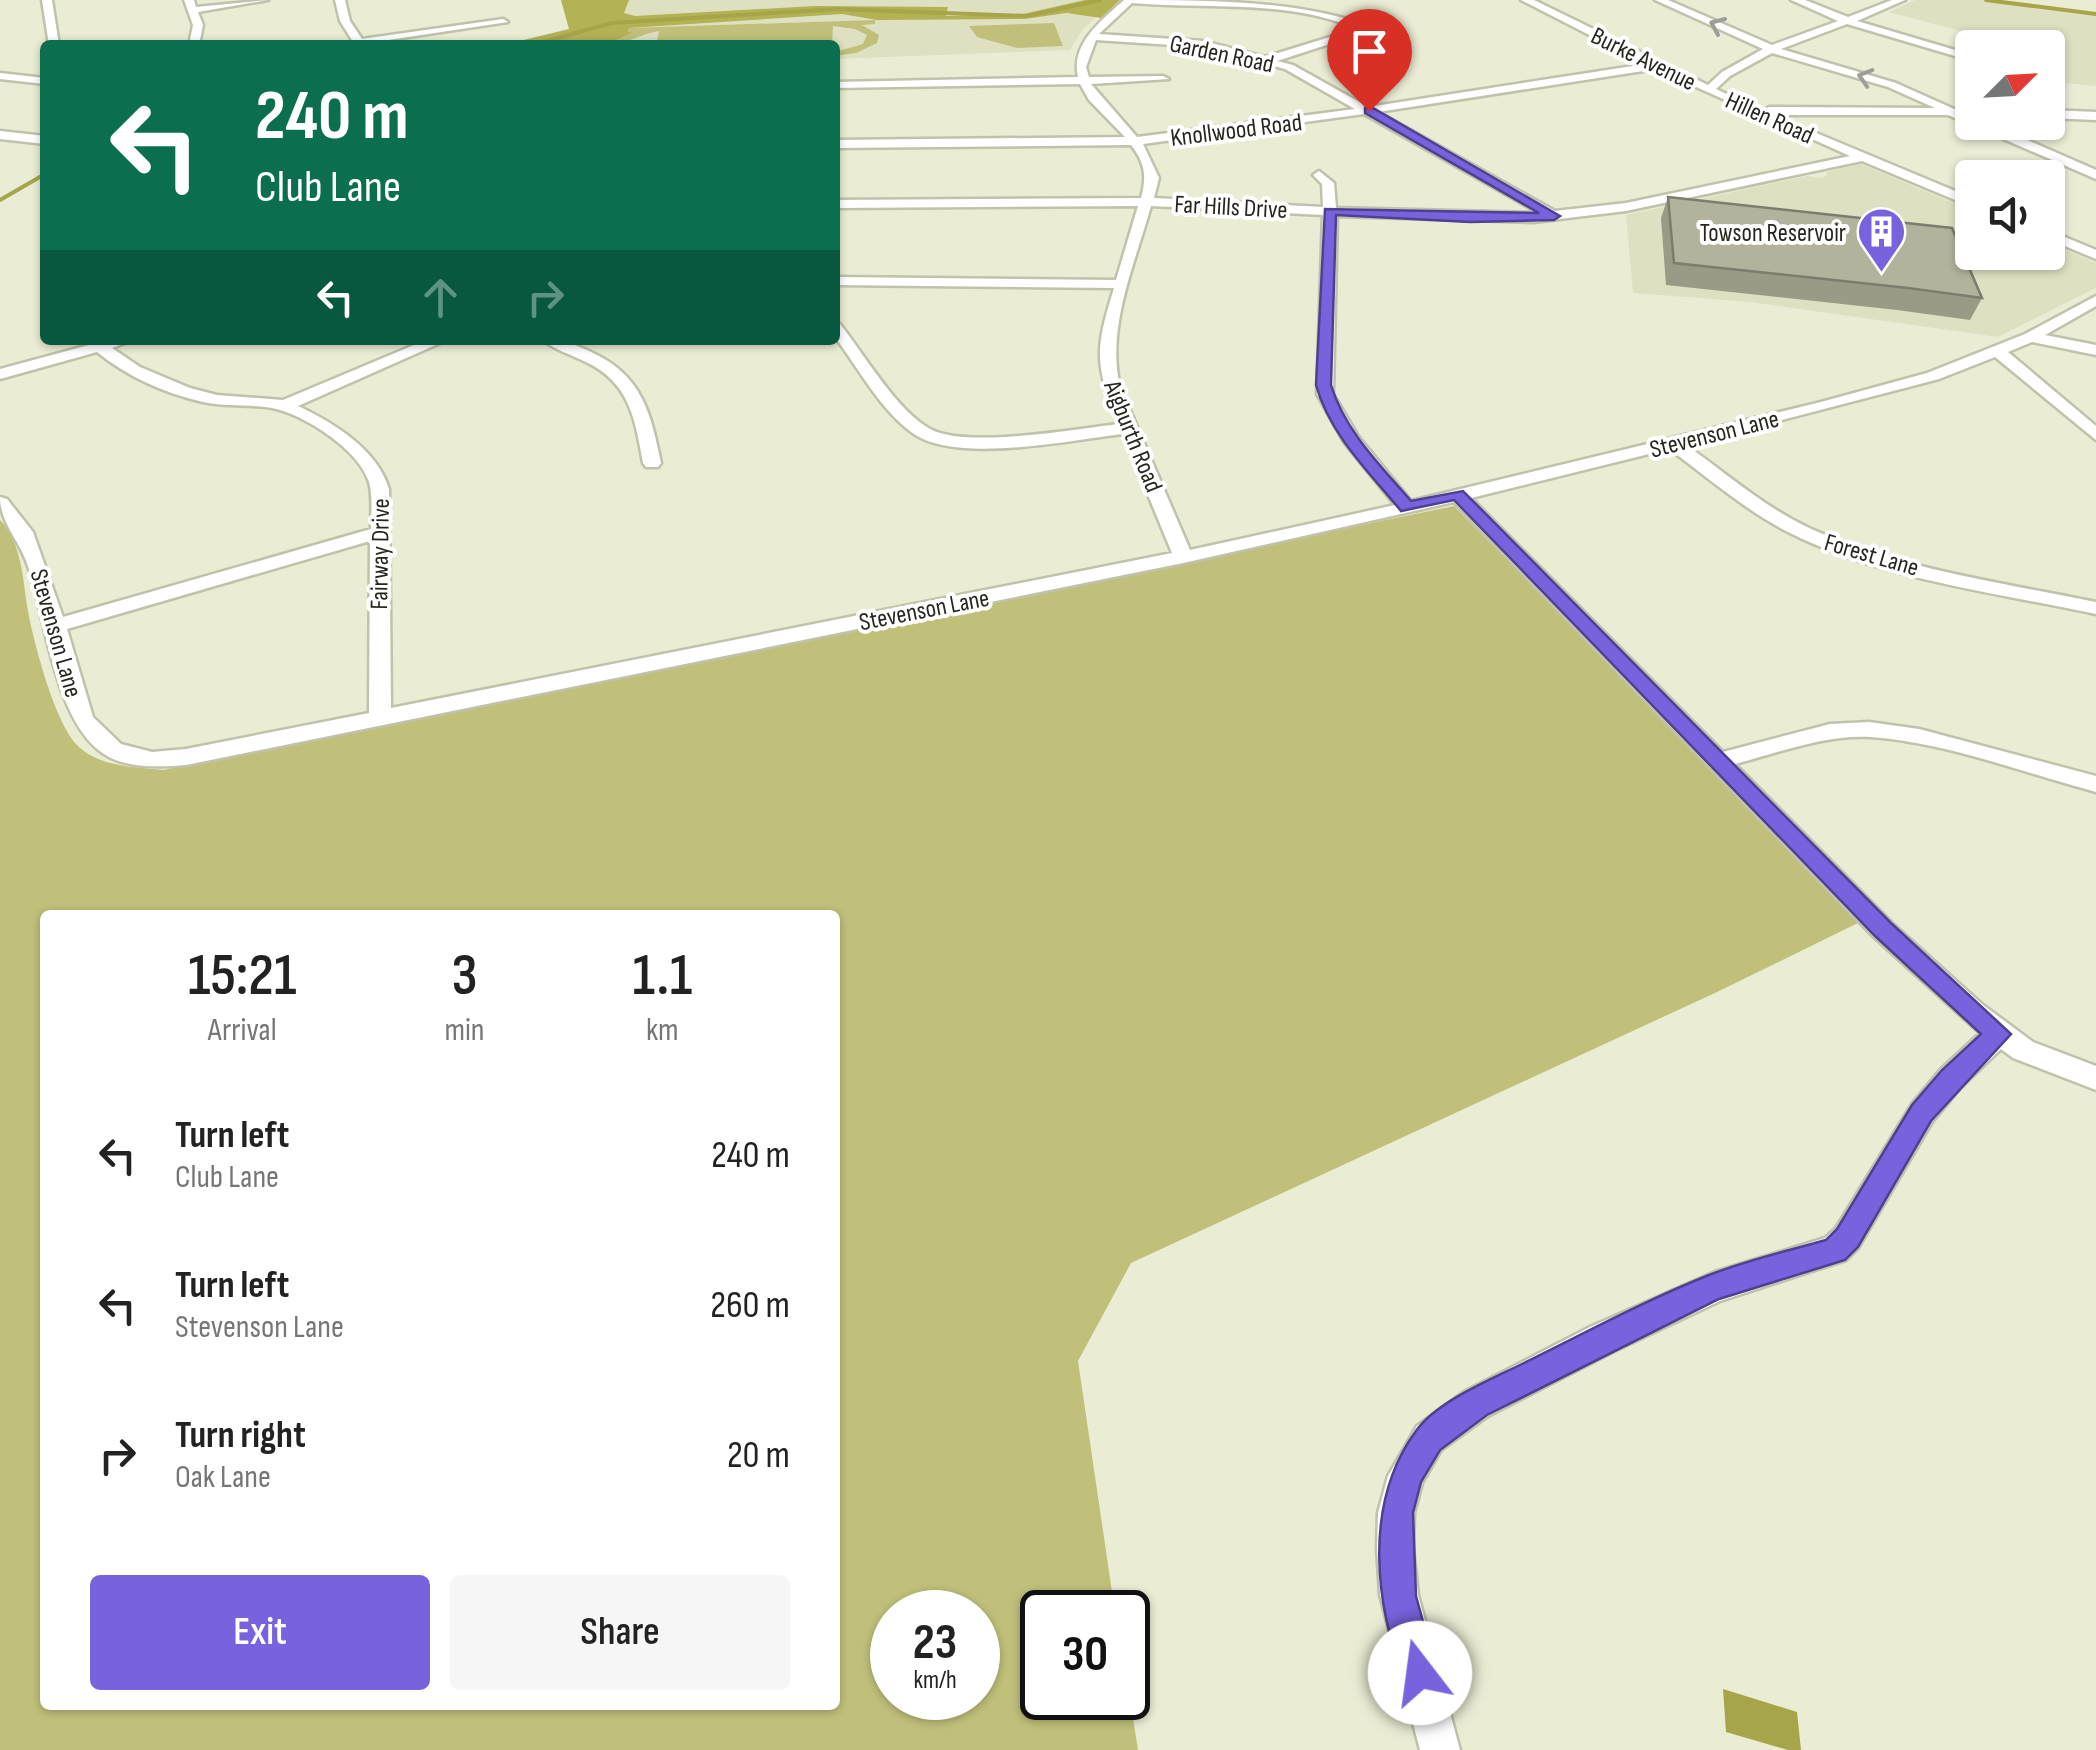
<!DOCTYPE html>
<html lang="en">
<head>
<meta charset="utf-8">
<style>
	:root { --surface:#fff; --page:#f6f6f6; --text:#222; --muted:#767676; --accent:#7962dd }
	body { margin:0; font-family:"Sofia Sans Condensed",sans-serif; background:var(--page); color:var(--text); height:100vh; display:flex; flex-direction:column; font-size:38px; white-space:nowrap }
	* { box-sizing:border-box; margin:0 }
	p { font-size:32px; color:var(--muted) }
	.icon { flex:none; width:55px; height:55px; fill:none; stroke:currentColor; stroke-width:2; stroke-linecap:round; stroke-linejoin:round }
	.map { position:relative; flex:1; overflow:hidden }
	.sheet { position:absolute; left:40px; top:910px; width:800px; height:800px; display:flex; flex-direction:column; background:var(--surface); border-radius:10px; box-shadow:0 2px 8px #0004 }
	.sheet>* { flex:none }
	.banner { position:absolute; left:40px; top:40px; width:800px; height:305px; border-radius:10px; box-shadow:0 2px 8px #0004; background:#0b6e4f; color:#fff; overflow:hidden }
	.needle { width:65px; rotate:66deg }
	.tools { position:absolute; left:1955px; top:30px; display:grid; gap:20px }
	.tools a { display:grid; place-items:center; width:110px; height:110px; border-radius:10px; background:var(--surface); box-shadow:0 2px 8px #0004; font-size:50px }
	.speed { position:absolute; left:870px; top:1590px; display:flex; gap:20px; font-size:50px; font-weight:700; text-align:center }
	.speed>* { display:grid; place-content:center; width:130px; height:130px; border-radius:50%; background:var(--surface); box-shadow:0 2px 8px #0004; line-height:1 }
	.speed small { font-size:25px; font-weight:400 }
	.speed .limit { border:5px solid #111; border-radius:15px; background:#fff; color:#111 }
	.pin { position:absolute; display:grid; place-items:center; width:85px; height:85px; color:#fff; margin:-102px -42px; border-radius:50% 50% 50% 0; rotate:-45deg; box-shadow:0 0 10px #0007 }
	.pin .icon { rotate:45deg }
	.me { position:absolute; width:110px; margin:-55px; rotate:345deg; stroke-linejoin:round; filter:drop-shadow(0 0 8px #0008) }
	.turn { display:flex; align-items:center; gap:35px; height:210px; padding:0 50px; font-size:45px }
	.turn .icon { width:130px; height:130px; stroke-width:2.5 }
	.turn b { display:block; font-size:70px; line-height:85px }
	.lanes { display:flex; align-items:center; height:95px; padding:0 50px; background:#0003; justify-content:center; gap:50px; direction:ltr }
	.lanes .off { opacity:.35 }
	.eta { display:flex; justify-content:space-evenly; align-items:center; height:170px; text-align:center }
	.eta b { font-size:60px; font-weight:600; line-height:70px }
	.action { display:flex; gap:20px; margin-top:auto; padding:20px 50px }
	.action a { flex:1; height:115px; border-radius:10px; background:var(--accent); color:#fff; font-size:40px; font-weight:600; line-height:115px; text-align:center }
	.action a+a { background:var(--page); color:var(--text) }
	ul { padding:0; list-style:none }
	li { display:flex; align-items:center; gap:30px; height:150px; padding:0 50px }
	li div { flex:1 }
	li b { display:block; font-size:38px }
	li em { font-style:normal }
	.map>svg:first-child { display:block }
	.built { fill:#dfe0c2 }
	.green { fill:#c0c07b; fill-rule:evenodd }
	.forest { fill:#b3b255 }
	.water { fill:#a7a549 }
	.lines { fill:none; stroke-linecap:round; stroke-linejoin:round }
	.stream { stroke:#a7a549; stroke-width:4 }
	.minor-casing { stroke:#c1c2ab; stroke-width:5 }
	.minor { fill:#fff; fill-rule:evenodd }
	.wall { fill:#9a9a87 }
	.building { fill:#b3b39d; stroke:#7d7d6e; stroke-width:2.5 }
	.oneway { stroke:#9d9d99 }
	.route { fill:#7962dd; stroke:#4f4090; stroke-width:2.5 }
	.labels { text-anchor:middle; stroke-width:8; stroke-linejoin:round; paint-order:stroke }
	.far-street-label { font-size:25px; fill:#26261d; stroke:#fff }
	.far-poi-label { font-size:25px; fill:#26261d; stroke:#fff; text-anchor:end }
</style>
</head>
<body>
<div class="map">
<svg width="2096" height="1750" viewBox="0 0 2096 1750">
	<rect width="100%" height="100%" fill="#ebecd4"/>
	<!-- built -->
	<path class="built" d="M622,0H1088L1023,14L966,16H1040L1103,11L1083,29L1070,50L835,59V45H592Z
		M1915,0H1996L2096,13V86L2065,83L2048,65V48L2021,47L1889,12Z
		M1861,164L1972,211V252H2048V243L2096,263V288L1998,337L1750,302L1633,293L1626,215L1807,176L1820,178L1827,176V172Z"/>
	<!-- green -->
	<path class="green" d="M875,20V24L862,25L879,35L877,43L856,53L835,56V52L863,44L867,35L855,29L833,26L832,45H656L659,31C640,34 624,45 606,45L628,33L629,28Z
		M1054,23L1063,46L1017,48L977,37L969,26Z
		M1454,506L1862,921L1717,992L1131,1263L1078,1361L1115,1612H1042V1698H1128V1687L1138,1750H0V520C19,538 23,574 26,599C31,634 53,718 76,744C97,767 135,767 163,770ZM45,915H835V1705H45ZM892,1612H978V1698H892Z"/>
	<!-- forest -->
	<path class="forest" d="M561,0H629L624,13L635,16L815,6L948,7L946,16L1023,14L1085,0H1120L1101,18L1067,13L1024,19L877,20L842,14L629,28L628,32H633L606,45H503L569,29Z"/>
	<!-- water -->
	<path class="water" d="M1723,1689L1797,1712L1801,1750H1788L1726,1732Z"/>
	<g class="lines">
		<!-- stream -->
		<path class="stream" d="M1986,0L2096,14
			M532,45L612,23L837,9L1027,16L1100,0
			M0,200L45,174"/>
		<defs>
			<path id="minor" d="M42,0H52L59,45H49Z
				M184,0H194L196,7L268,0L198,12L203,25L199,45H189L193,25Z
				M335,0H345L350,21L362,39L503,19L508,22L355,45L340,21Z
				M1124,0C1198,0 1288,0 1357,22L1351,37L1277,61L1293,65L1368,107L1646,64L1521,0H1534L1708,85L1722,72L1763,49L1655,0H1668L1772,45L1838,21L1791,0H1805L1848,17L1892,0H1905L1857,21L1972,55V61L1847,24L1781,49L1896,83L1972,117V122H1986L2096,170V179L1948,115H1773L1972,198V207L1862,161L1626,211L1534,222L1337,216L1333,394L1358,436L1411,501L1821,402L1927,373L2025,334L2096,296V306L2045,335L2096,345V355L2032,342L2008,352L2096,426V440L1995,357L1939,379L1686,445C1726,473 1763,506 1807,527C1898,569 1999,582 2096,602V614C1994,592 1884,580 1790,533C1746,511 1709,478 1669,449L1471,498L1723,752L1830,724L1869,722L1919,729L2096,776V792C2025,773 1944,742 1871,737C1826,734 1778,753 1735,764L1892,923L1983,1005L2033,1042L2096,1066V1090L2013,1058L2001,1049L1961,1087L1932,1122L1858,1248L1846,1260L1720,1301L1614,1351L1488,1416L1441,1450L1422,1483L1414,1513L1413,1548L1418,1595L1460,1750H1420L1380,1595L1377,1548L1378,1513L1388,1476L1417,1426L1464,1392L1590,1327L1715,1272L1825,1238L1836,1228L1912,1104L1941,1069L1980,1033L1874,937L1454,502L1183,563L186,765C161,767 126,769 104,754C55,722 46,620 28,566C20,541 0,523 0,497L7,499L33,532L63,617L371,529C371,514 373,496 369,482C359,450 304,414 272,408C249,404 226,407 203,402C164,393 128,377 97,352L0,379V369L89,345L85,340H133L112,348L140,367L190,388L217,395L283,400L426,340H447L298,406C334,423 377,449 389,489L391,708L1172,553L1123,434C1071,440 958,464 914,434C881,411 859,369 835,337V322L840,324C864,354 898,413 932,430C970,448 1075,429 1119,424C1094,364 1095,350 1114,288L835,285V277L1116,280L1138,206L835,208V200L1141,198C1147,176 1145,163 1131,145L835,148V140L1125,137L1089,100L1080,84L835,88V82L1078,77C1070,44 1102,20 1124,0ZM1132,3C1201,9 1283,0 1347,25L1343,33L1265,57L1203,41L1099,34ZM1096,40L1203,47L1285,69L1355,109L1137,137L1091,84L1169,79L1163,76L1089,77L1086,67ZM1772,53L1888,87L1935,108L1769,107L1763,111L1716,89L1730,76ZM1656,69L1850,156L1626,203L1555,211L1378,112ZM1364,114L1539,213L1336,208L1334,183L1319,171L1313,175L1322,184L1323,207L1154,198L1159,178L1143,144ZM1151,206L1323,215L1317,394L1344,442L1395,505L1190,550L1120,387C1106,326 1135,264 1151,206ZM370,541L369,713L186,749L152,752L121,744L93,717L67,629Z
				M0,73L45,78V84L0,79Z
				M2048,110L2096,112V120L2048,118Z
				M0,131L45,136V144L0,139Z
				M2048,230L2096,250V259L2048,239Z
				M543,340C564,340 577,345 595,354C643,377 651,415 661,463L658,467H646L643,463C635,419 630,383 586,362C572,355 555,350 543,340Z"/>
		</defs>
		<!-- minor casing -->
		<use href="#minor" class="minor-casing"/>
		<!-- minor -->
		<use href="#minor" class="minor"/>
	</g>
	<!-- wall -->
	<path class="wall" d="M1668,197L1982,298L1970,320L1897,310L1666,285L1661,218Z"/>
	<!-- building -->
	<path class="building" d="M1668,197L1952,228L1982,298L1908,288L1674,263Z"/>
	<!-- one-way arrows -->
	<defs><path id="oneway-chevron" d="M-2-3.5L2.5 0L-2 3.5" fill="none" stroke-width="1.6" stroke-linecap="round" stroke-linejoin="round" transform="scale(2.5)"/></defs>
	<g class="oneway">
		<use href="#oneway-chevron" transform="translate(1717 25) rotate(-156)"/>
		<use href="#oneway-chevron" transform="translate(1865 77) rotate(-163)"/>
	</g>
	<!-- route -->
	<path class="route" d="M1365,108H1373L1560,216L1554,220L1470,222L1336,215L1331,385C1345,431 1380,465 1411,501L1463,491L1891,923L2011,1034L1931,1121L1858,1247L1845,1260L1719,1299L1487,1415L1440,1450L1421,1482L1413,1513L1416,1596L1437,1673L1432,1685L1420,1690L1407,1685C1374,1606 1363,1503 1416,1431C1437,1401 1492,1379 1524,1363C1585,1333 1646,1300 1709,1275C1747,1260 1787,1251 1826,1240L1837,1229L1912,1105L1942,1070L1981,1034L1875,936L1454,500L1401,511C1369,472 1330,435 1316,385L1325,209L1539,213L1365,113Z"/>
	<!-- icons -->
	<defs>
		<symbol id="building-pin" viewBox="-11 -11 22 30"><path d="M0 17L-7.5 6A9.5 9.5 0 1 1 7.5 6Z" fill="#7962dd" stroke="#fff"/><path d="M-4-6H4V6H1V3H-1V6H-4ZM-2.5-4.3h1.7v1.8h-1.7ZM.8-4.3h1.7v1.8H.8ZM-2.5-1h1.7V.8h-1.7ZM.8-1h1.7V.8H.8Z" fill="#fff"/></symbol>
	</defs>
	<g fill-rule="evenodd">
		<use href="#building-pin" x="1854" y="204" width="55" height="75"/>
	</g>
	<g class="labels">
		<!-- far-street labels -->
		<g class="far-street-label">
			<text transform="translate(1222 53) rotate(12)" y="9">Garden Road</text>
			<text transform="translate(1644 58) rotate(26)" y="9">Burke Avenue</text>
			<text transform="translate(1770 117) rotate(24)" y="9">Hillen Road</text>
			<text transform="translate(1236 129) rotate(-7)" y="9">Knollwood Road</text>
			<text transform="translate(1231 206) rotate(3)" y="9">Far Hills Drive</text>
			<text transform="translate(1714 433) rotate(-14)" y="9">Stevenson Lane</text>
			<text transform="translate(1134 436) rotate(68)" y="9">Aigburth Road</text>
			<text transform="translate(379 554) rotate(-89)" y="9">Fairway Drive</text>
			<text transform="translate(1872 554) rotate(16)" y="9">Forest Lane</text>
			<text transform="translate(924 609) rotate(-11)" y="9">Stevenson Lane</text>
			<text transform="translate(57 633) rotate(74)" y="9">Stevenson Lane</text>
		</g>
		<!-- far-poi labels -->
		<g class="far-poi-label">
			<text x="1846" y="241">Towson Reservoir</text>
		</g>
	</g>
</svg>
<div class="tools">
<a><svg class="needle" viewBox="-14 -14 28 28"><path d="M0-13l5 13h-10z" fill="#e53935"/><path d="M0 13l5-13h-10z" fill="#767676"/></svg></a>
<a><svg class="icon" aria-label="sound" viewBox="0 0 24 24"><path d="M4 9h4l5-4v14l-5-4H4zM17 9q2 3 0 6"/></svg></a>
</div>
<div class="speed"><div>23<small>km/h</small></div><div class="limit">30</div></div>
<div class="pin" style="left:1369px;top:111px;background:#d93025"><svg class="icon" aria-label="arrive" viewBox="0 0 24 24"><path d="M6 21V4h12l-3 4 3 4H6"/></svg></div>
<svg class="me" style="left:1420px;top:1673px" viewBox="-20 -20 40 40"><circle r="19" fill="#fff"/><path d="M0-13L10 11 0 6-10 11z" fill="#7962dd"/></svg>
<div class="banner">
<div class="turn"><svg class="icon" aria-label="left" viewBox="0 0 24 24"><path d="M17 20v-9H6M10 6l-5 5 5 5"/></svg><div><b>240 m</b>Club Lane</div></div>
<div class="lanes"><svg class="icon" aria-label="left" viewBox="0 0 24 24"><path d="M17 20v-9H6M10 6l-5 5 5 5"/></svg><svg class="icon off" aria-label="ahead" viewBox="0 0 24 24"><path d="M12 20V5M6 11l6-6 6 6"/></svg><svg class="icon off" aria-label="right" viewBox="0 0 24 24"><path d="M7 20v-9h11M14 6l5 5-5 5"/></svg></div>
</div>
<section class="sheet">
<div class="eta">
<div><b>15:21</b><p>Arrival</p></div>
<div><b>3</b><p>min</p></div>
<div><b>1.1</b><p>km</p></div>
</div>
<ul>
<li><svg class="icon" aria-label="left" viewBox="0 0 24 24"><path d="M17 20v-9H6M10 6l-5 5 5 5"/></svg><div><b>Turn left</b><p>Club Lane</p></div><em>240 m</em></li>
<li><svg class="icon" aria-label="left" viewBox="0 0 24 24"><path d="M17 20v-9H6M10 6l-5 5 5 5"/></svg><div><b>Turn left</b><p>Stevenson Lane</p></div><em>260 m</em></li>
<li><svg class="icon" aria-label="right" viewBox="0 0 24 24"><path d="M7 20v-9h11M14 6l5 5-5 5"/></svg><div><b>Turn right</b><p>Oak Lane</p></div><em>20 m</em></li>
</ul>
<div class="action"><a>Exit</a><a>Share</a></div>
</section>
</div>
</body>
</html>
